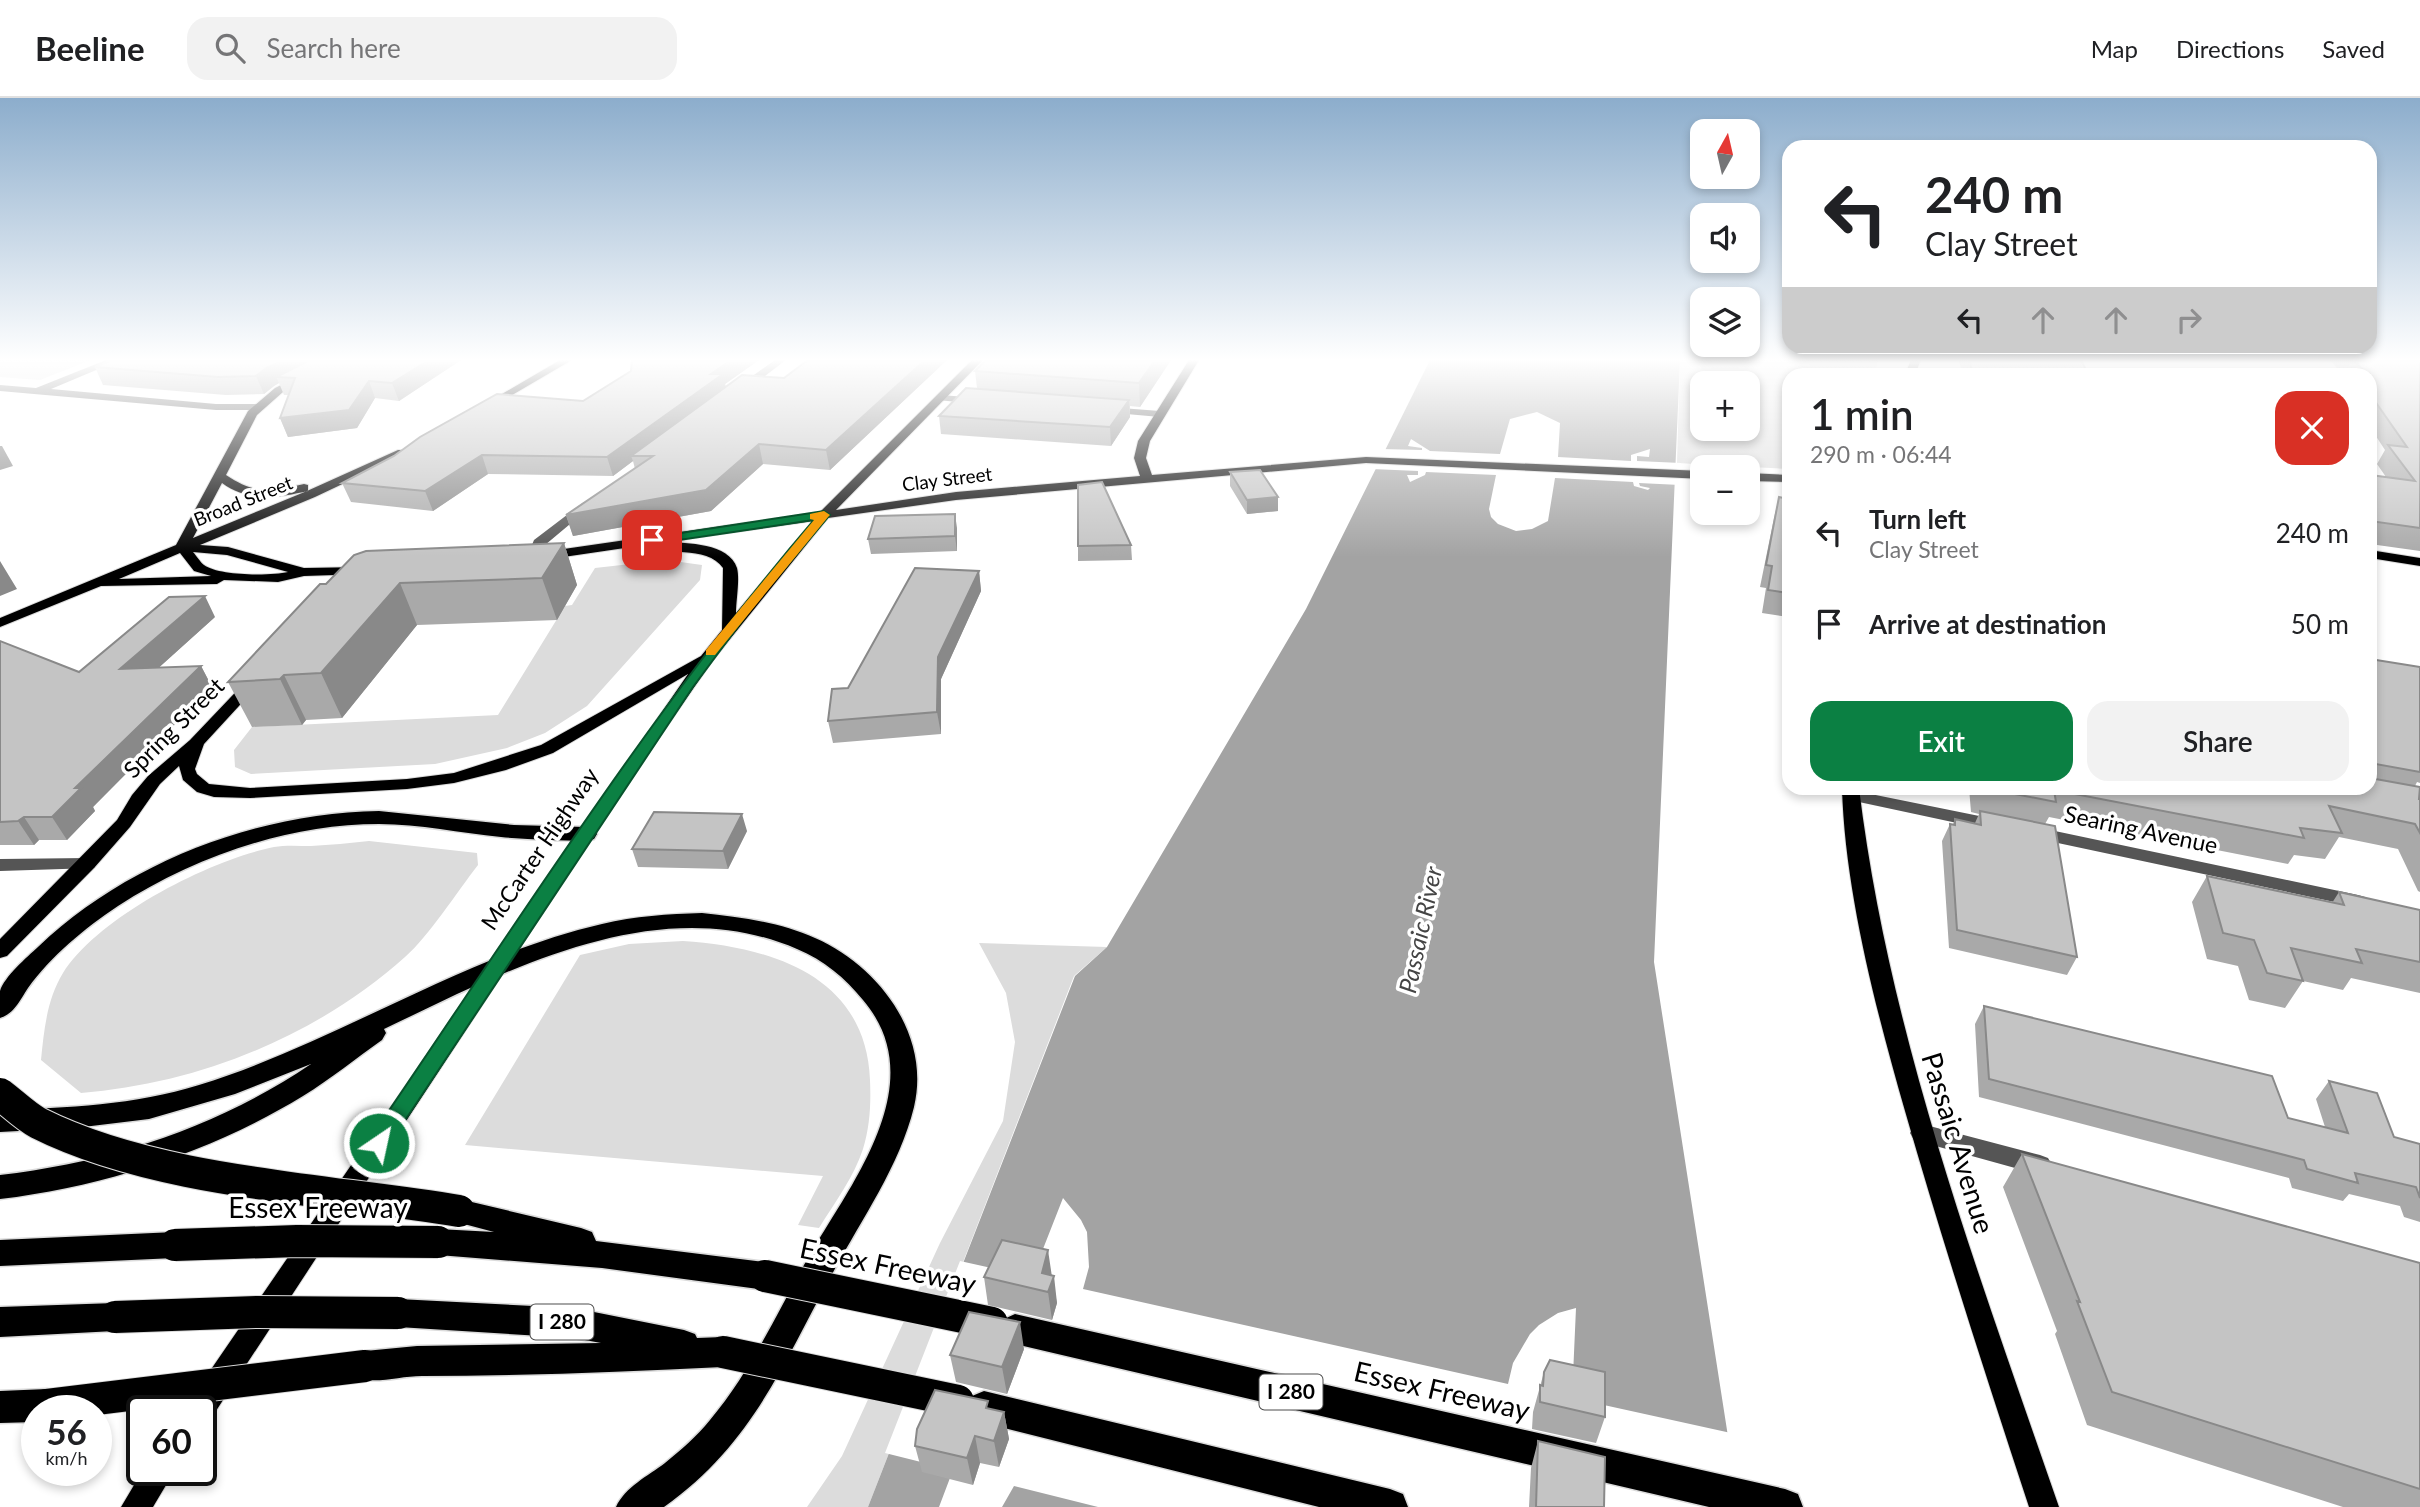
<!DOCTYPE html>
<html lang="en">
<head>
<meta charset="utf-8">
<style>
	:root { --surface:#fff; --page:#f2f2f2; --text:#202124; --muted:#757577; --line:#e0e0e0; --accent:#0b8043 }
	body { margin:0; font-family:Lato,sans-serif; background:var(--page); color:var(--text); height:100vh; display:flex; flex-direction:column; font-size:26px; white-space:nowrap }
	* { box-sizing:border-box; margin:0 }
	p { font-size:23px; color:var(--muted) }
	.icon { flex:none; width:38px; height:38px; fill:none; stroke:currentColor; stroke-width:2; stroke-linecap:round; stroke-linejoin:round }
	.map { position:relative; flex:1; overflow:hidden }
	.panel { position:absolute; left:1782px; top:270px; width:595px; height:427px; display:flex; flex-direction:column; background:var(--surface); border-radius:21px; box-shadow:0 4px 10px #0003 }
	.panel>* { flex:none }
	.banner { position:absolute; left:1782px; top:42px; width:595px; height:214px; border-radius:21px; box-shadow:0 4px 10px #0003; background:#fff; color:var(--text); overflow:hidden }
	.needle { width:46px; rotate:8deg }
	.buttons { position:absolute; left:1690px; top:21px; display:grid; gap:14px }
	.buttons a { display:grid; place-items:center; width:70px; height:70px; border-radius:14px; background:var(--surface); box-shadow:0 4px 10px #0003; font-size:35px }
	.speed { position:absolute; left:21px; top:1297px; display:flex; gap:14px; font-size:35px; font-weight:700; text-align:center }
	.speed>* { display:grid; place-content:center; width:91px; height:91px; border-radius:50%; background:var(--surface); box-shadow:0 4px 10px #0003; line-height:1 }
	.speed small { font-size:18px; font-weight:400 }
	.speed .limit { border:4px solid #111; border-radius:10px; background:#fff; color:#111 }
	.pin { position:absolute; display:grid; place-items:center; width:60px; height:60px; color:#fff; margin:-30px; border-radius:14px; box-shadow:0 4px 10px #0006 }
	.me { position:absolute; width:77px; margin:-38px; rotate:34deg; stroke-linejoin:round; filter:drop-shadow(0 0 5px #0008) }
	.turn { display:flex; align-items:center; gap:24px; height:147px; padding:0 28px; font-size:32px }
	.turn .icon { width:91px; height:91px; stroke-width:2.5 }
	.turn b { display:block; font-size:49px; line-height:60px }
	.lanes { display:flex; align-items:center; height:66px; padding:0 28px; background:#0003; justify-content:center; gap:35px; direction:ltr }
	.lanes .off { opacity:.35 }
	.round { display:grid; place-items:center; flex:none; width:74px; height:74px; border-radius:21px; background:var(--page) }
	.summary { display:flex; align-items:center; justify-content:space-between; height:119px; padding:0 28px }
	h1 { font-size:42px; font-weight:600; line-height:52px }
	.button { display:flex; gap:14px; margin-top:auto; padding:14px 28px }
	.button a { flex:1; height:80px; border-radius:21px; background:var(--accent); color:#fff; font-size:28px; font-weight:600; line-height:80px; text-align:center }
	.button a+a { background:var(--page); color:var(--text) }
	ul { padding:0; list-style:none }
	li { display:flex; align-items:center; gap:21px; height:91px; padding:0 28px }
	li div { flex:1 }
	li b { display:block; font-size:26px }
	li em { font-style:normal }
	header { display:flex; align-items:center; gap:42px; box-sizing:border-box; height:98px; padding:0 35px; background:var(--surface); border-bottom:2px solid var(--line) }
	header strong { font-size:33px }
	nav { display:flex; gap:38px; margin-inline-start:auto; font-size:24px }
	.search { width:490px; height:63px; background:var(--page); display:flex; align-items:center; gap:18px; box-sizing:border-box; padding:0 24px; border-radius:21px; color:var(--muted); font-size:26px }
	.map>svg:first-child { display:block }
	.green { fill:#dcdcdc; fill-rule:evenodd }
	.water { fill:#a3a3a3 }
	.pier { fill:#fff }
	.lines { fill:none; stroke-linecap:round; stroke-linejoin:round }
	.major-casing { stroke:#dbdbdb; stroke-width:2 }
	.highway-casing { stroke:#dbdbdb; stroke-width:3 }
	.minor { fill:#555; fill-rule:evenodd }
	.major { fill:#000; fill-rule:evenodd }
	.highway { fill:#000; fill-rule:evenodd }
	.highway-bridge-casing { stroke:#dbdbdb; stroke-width:34; stroke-linecap:butt }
	.highway-bridge { stroke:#000; stroke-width:32 }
	.wall { fill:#a9a9a9 }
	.shaded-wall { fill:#898989 }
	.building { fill:#c4c4c4; stroke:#898989; stroke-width:2 }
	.route { fill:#0b8043; stroke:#07532c; stroke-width:2 }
	.slow { fill:#f59e0b }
	.labels { text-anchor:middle; stroke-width:7; stroke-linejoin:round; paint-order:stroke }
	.far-street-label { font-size:19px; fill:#000; stroke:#fff }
	.shield { fill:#fff; stroke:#4c4c4c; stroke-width:2 }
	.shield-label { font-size:21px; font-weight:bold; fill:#000 }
	.street-label { font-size:23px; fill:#000; stroke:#fff }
	.water-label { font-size:24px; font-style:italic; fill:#444; stroke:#fff }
	.near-street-label { font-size:28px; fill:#000; stroke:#fff }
</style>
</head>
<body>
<header>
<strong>Beeline</strong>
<div class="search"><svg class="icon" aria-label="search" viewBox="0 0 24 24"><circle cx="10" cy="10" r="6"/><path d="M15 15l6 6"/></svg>Search here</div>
<nav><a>Map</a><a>Directions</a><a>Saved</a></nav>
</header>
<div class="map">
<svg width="2420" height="1409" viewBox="0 0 2420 1409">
	<rect width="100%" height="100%" fill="#fff"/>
	<!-- green -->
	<path class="green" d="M0,262H91L40,282L0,279Z
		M1680,262H1879L1873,276H1788V371L1677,365ZM1703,285H1748V331H1703Z
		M666,462L702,467L700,482L587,608L545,635L507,650L435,666L251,676L235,669L234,652L252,629L498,617L565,508L572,507L595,470Z
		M369,743L477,755L478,767C457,794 429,838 405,859C317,938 198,986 81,995L41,962C44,932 47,901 63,875C98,819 209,762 274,749C285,747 299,748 311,748C330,747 350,745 369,743Z
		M683,843C772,849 866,878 870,982C871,1006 870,1028 863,1051C854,1079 835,1104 819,1130L798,1127L823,1078L465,1047L580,857L629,846Z
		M979,845L1107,849L1074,878L868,1409H807L842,1358L940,1145L1003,1023L1015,944L1006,895Z"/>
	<!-- water -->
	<path class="water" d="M1430,262H1680L1654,864L1739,1409H868L1075,878L1107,849L1306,511Z"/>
	<!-- pier -->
	<path class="pier" d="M1537,314L1560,325L1558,359L1631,363V357L1650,351L1649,359L1637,358V363L1681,365L1680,387L1639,385L1640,388L1650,390L1648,392L1634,388L1633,384L1555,380L1548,423L1532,431L1516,433L1498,426L1491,419L1489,411L1496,377L1426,374L1425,377L1410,384L1407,377H1418V373L1372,371L1382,351L1422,352V350L1408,348L1411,341L1430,353L1500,356L1510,321Z
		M1063,1100L1081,1122L1087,1134L1089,1169L1083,1191L1508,1286L1513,1265L1530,1236L1539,1227L1558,1215L1576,1210L1572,1300L1731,1335L1743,1409H1098L1014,1388L1002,1409H939L953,1372L885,1355L960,1163L1032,1179Z"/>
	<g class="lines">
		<defs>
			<path id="major" d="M331,262H344L283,294L257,317L226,377C256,397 270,393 304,386L308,387V393C276,400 250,405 222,385L193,440L307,393L398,352H406V356L315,399L200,447L228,449L304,470L362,469L367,470V476L304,478L278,484L224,482L217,486L101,488L0,529V520L176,447L248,313L275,290ZM193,454L227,457L288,474C270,478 219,478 204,467C200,464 196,457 193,454ZM180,455L194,473L211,478L119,481Z
				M560,262H572L492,309L483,307Z
				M972,262H983L836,412L956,394L1140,378L1134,360L1138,343L1189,262H1199L1150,343L1146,360L1152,377L1366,359L1703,373V381L1366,365L956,402L828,420L713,562L629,683L210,1322L201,1325V1312H186L190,1302L688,576L553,655L506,672L454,685L407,691L250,700L214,699L197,694L183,682L179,668L160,686L130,729L94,770L7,858L0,860V841L117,722L132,697L148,678L190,642L249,580H259L262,583L204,646L195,671L197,676L209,686L250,690L407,681L454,675L541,647L701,558L722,532L723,470C707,446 660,460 652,446L543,462L536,458L543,454L820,414ZM813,423L736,515C736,502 740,482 737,470C729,445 687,445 666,444Z
				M1911,262H1921L1915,276H1905Z
				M1748,375L1788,377V384L1748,383Z
				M2370,452L2420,460V468L2370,460Z
				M1842,690H1859C1889,938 1978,1174 2059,1409H2029C1986,1278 1943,1146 1905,1013C1876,912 1845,794 1842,690Z
				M143,1372H175L153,1409H121Z"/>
			<path id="highway" d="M379,713L514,727L586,729L594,731L597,736L594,741L586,743C558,742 529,742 501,739C460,735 420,726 379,726C288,726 194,759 118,808C85,830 51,858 28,890C20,902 14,916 0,920C0,912 0,901 0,893C4,879 27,859 38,849C127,764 257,715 379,713Z
				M702,815C740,819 780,824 815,840C879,868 931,937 914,1009C899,1070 859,1125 830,1180C781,1270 751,1347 664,1409H616C625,1389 648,1378 665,1365C681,1352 697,1338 710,1322C751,1273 778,1213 809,1158C852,1084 933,984 863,902C845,880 824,862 797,851C658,791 508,872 384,931L386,935L382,942C356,960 331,981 303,998C211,1054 106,1088 0,1101V1077C111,1064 218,1029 311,966L235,996L149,1021L75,1030L0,1034V1012C67,1010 135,1007 199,987C338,944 460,859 602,826C635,818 668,816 702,815Z
				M459,1101L581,1130L592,1134L596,1143L765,1164L776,1168L780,1178L776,1188L765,1192L602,1170L438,1157L427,1153L423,1144L427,1135L438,1131L494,1134L449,1122L444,1113L449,1104Z
				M175,1134L186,1138L190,1147L186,1156L175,1160L0,1168V1142Z
				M398,1201L574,1210L684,1232L695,1236L697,1240L723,1239L734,1243L739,1254L734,1265L723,1269C623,1274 523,1278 422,1278C399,1278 375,1287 353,1279L349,1268L353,1257L365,1253L417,1248L601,1245L574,1240L398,1229L387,1225L382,1215L387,1205Z
				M115,1205L126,1209L131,1219L126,1229L115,1233L0,1239V1209Z
				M1015,1216L1785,1391L1798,1396L1803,1409H1709L1015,1246L1004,1241L999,1231L1004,1221Z
				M47,1291L59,1296L64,1307L61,1312H37V1324L0,1325V1293Z
				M984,1293L1390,1391L1403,1396L1408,1409H1319L984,1325L972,1320L967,1309L972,1298Z"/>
		</defs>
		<!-- major casing -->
		<use href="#major" class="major-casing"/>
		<!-- highway casing -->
		<use href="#highway" class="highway-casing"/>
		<!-- minor -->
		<path class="minor" d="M106,262H120L51,291L216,306H257L262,309L257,312H216L0,293V287L36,290Z
			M775,262H786L745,293H737V289Z
			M941,297L979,300L984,303L979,306L937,302V298Z
			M1108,309L1160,313L1165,316L1160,319L1104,314L1103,312Z
			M584,404L590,408L588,411L545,447L539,462H529L527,459L534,442Z
			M1851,692L1999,722L2008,728L1999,734L1845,701L1842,697Z
			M2036,729L2358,797L2365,799L2368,803L2365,807L2358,809L2030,739L2027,735L2030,731Z
			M87,760L94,762L96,766L94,770L0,773V761Z
			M1922,1026L2040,1057L2048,1060L2052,1067L2048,1074L2040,1077L1914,1042L1910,1035L1914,1028Z"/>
		<!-- major -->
		<use href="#major" class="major"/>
		<!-- highway -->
		<use href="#highway" class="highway"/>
		<defs>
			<path id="highway-bridge" d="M0,996C12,1005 25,1018 38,1025C157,1085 328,1091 459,1113
				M175,1147L297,1143L438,1144
				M765,1178L992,1225
				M115,1219L257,1214L398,1215
				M723,1254L958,1303
				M47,1307L365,1268"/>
		</defs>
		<!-- highway-bridge casing -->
		<use href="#highway-bridge" class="highway-bridge-casing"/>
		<!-- highway-bridge -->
		<use href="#highway-bridge" class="highway-bridge"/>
	</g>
	<!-- wall -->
	<path class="wall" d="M112,262H461L399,303L375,300L357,330L288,339L280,320L289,297H284L279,285L274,288L264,296L226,297L103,287L95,269Z
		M632,262H759L725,286L726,289L784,280L808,262H947L830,372L763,366L711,413L573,438L566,417L635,371L633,363L613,378L488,376L433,413L351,404L342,385L583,303L631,273Z
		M1171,262L1140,309L1130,308V319L1111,348L941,336L939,318L977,290L975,273Z
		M1959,262H2081L2088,276H1962Z
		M2330,262H2420V453L2370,446V377L2386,379L2377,366L2385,352L2370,329V276H2342Z
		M1230,374L1278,399V413L1247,416L1230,388Z
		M1779,399L1788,401V519L1762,515L1766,490L1760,489L1774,420Z
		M957,430V453L871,456L868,441Z
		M564,445L577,487L557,522L417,527L342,620L306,622L302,627L252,629L228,584L326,486Z
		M1131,447L1132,462L1078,463V448Z
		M979,473L981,493L941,581V636L833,645L828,623L848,590Z
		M215,519L158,570L201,568L212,589L93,709L95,713L67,742H39L34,747H0V543L79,574Z
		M2370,561L2420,569V685L2417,684L2415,688L2419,701H2420V794L2418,793L2398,751L2339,739L2325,761L2294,757L2288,766L2049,719L2045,726L2077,859L2067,877L1949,850L1942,743L1950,726H1953L1955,721L1975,725L1979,716L1971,714L1969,690H2370Z
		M747,733L728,771L638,769L632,751Z
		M2207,778L2332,805L2339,794L2420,812V895L2351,880L2343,892L2303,883L2285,910L2249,902L2238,868L2207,861L2192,804Z
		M1984,908L2288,1020L2325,1029L2316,1001L2329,983L2394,1039L2420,1046V1124L2404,1119L2400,1108L2349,1096L2343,1103L2292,1090L2289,1080L1979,999L1975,926Z
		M2022,1056L2420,1165V1409H2343L2087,1327L2055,1236L2057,1233L2003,1089Z
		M1051,1177L1057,1205L1052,1222L988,1207L984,1179Z
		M1024,1251L1007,1296L956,1284L950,1257Z
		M1544,1274L1605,1319L1596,1345L1532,1331L1533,1314Z
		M990,1311L1004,1314L1009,1341L999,1369L980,1365L973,1387L922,1374L915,1348Z
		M1538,1343L1604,1409H1529L1531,1370Z"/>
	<!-- shaded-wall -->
	<path class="shaded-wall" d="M283,262H325L276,279L279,285L274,288L264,296L256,278L266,270Z
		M429,262H461L399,303L392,285Z
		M731,262H759L725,286L727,294L631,358L633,363L613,378L607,359L711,276Z
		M925,262H947L830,372L826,352Z
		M1155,262H1171L1140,309L1139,285Z
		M369,283L375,300L357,330L288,339L280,320Z
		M1129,302L1130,319L1111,348L1110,329Z
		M759,346L763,366L711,413L573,438L566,417Z
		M0,348H2L13,368L0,372Z
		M482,357L488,376L433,413L425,393Z
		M1278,399V413L1247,416V402Z
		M955,416L957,430V453L955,438Z
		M564,445L577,487L557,522L542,480Z
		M0,463L17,491L0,498Z
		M979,473L981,493L941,581V636L937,614L938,559Z
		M400,485L417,527L342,620L321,575Z
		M205,498L215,519L133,593L120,571Z
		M201,568L212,589L93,709L95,713L67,742L52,719L75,690Z
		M284,577L306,622L302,627L280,581Z
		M742,716L747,733L728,771L723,753Z
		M24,719L39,742L34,747L18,723Z
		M1048,1152L1052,1179L1042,1175Z
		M1054,1178L1057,1205L1052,1222L1048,1194Z
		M1020,1224L1024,1251L1007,1296L1002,1269Z
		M1004,1314L1009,1341L999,1369L994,1343Z
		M975,1338L980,1365L973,1387L967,1360Z"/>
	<!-- building -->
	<path class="building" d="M112,262H283L266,270L256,278L218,279L95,269Z
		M310,262H429L392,285L369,283L349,312L280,320L295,280L276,279Z
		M632,262H731L711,276H723L607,359L482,357L425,393L342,385L394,358L420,339L497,296L583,303L631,273Z
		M808,262H925L826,352L759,346L706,392L566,417L653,358H631L742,277L784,280Z
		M986,262H1155L1139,285L975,273Z
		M1970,262H2081L2088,276H1972Z
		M2354,262H2420V430L2370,423V377L2415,383L2388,347L2407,349L2370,296V285L2375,286L2370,280V276H2367Z
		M966,290L1129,302L1110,329L939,318Z
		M1260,372L1278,399L1247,402L1230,374Z
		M1102,384L1131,447L1078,448V387Z
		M1779,399L1788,401V495L1768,492L1772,468L1766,467Z
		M955,416V438L868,441L875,418Z
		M564,445L542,480L400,485L321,575L284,577L280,581L228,584L320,486H326L354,457L366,453Z
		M915,470L979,473L938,559L937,614L828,623L832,591L848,590Z
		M205,498L120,571L201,568L75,690H81L52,719H24L18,723L0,724V543L79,574L169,499Z
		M2370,561L2420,569V674L2370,665Z
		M2370,680L2420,689L2419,701H2420V735L2415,726L2329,708L2342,735L2300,730L2304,740L2054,692L2056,704L1984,690H2370Z
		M1980,713L2055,728L2077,859L1957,832L1950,726L1955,727V721L1981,727Z
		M654,714L742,716L723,753L632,751Z
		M2207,778L2344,807L2339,794L2420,812V864L2356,851L2362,865L2291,850L2303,883L2267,875L2254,842L2223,835Z
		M1984,908L2272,978L2288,1020L2348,1035L2329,983L2377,995L2394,1039L2420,1046V1100L2416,1089L2355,1075L2358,1085L2307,1071L2304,1062L1989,981Z
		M2022,1056L2420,1165V1391L2112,1294L2077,1203L2080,1204Z
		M1002,1142L1048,1152L1042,1175L1054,1178L1048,1194L984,1179Z
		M969,1214L1020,1224L1002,1269L950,1257Z
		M1550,1262L1605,1274V1319L1540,1304V1287L1543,1288L1544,1274Z
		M935,1292L988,1303L986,1310L1004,1314L994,1343L975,1338L967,1360L915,1348L917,1331Z
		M1538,1343L1605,1359L1604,1409H1536Z"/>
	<!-- sky -->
	<linearGradient id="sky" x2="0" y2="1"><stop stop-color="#8cadcc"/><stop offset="0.57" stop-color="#fff"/><stop offset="1" stop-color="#fff" stop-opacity="0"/></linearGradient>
	<rect width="2420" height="459" fill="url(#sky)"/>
	<!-- route -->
	<path class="route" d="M824,413L830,417L828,419L754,507L693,589L386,1051L379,1054L371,1051L368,1045L371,1039C514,830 649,614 814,422L652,446L646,442L648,440Z"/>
	<!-- slow -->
	<path class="slow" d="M824,413L830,417L828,419L715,557H706V552L814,422L810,421V416Z"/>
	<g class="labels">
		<!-- far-street labels -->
		<g class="far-street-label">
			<text transform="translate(947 381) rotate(-7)" y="7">Clay Street</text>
			<text transform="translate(243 403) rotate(-22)" y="7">Broad Street</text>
		</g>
		<!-- shield labels -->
		<g class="shield">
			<rect x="530.5" y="1206.5" width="63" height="35" rx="5"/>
			<rect x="1259.5" y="1276.5" width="63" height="35" rx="5"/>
		</g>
		<g class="shield-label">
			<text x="562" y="1231">I 280</text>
			<text x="1291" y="1301">I 280</text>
		</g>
		<!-- street labels -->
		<g class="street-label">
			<text transform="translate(174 630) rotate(-45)" y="8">Spring Street</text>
			<text transform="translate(2141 732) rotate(12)" y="8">Searing Avenue</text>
			<text transform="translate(540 751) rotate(-56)" y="8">McCarter Highway</text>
		</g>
		<!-- water labels -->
		<g class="water-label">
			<text transform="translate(1421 832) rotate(-78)" y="8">Passaic River</text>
		</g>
		<!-- near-street labels -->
		<g class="near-street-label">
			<text transform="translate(1958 1045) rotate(73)" y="10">Passaic Avenue</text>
			<text x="318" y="1120">Essex Freeway</text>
			<text transform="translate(888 1168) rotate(12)" y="10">Essex Freeway</text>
			<text transform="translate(1442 1293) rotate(13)" y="10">Essex Freeway</text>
		</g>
	</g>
</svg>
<div class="buttons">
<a><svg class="needle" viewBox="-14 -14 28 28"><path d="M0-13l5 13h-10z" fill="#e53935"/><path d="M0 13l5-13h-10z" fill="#757577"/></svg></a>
<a><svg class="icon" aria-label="sound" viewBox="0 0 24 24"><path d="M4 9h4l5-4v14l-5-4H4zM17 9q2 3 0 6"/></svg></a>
<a><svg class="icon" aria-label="layers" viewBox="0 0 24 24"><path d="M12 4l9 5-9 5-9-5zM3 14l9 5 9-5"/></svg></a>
<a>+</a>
<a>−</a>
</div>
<div class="speed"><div>56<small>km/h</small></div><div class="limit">60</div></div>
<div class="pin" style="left:652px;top:442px;background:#d93025"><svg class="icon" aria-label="arrive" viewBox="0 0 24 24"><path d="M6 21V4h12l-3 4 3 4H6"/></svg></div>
<svg class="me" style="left:379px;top:1045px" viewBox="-20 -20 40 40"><circle r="17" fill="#0b8043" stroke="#fff" stroke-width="3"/><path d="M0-11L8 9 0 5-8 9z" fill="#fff"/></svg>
<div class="banner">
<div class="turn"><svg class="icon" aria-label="left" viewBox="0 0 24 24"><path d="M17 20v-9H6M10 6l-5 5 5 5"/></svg><div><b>240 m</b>Clay Street</div></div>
<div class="lanes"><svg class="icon" aria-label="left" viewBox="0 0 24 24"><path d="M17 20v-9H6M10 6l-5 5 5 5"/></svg><svg class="icon off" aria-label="ahead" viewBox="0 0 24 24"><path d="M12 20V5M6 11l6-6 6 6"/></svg><svg class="icon off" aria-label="ahead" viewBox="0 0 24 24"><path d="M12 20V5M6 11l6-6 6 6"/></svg><svg class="icon off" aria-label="right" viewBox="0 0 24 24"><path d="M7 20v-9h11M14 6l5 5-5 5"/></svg></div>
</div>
<section class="panel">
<div class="summary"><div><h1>1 min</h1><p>290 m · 06:44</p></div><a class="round" style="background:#d93025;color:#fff"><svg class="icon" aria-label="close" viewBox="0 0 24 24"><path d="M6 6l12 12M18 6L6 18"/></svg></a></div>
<ul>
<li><svg class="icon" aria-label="left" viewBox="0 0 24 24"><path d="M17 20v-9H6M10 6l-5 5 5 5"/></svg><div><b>Turn left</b><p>Clay Street</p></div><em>240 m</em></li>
<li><svg class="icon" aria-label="arrive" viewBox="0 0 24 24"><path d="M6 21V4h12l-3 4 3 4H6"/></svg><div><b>Arrive at destination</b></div><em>50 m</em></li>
</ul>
<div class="button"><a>Exit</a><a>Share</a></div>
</section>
</div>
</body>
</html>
